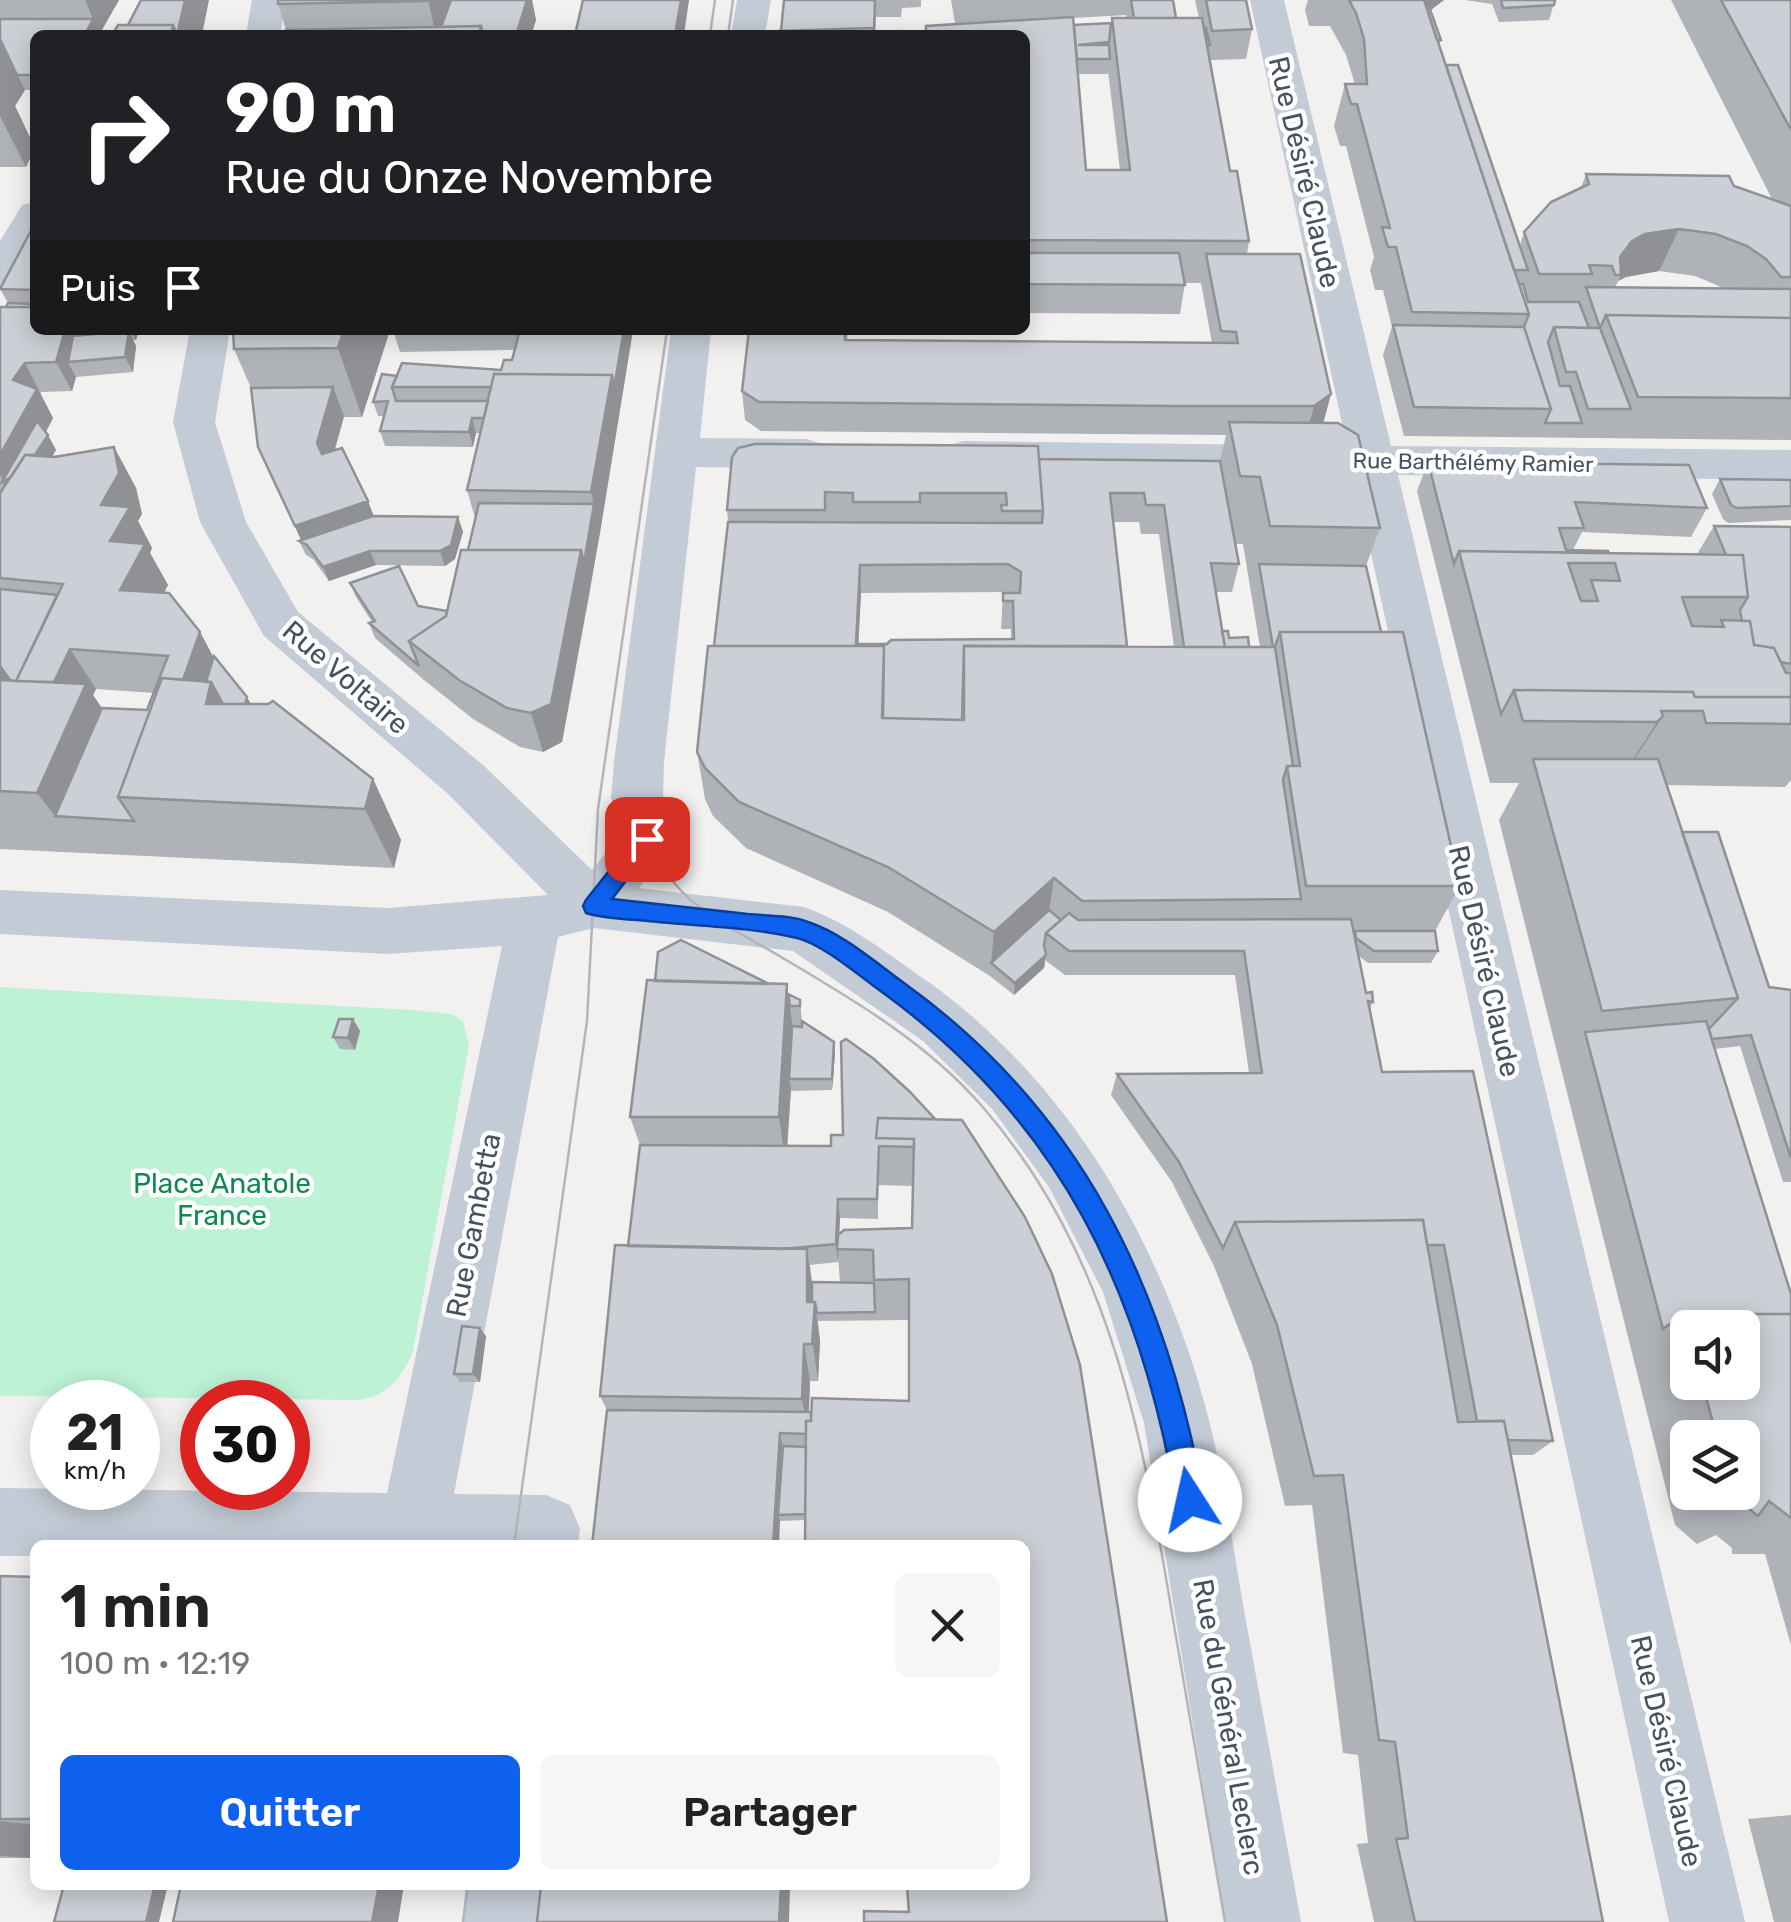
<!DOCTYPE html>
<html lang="fr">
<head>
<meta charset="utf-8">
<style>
	:root { --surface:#fff; --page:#f6f6f6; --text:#222; --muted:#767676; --accent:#0e61ef }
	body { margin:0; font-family:Rubik,sans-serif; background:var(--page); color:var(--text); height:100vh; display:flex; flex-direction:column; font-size:38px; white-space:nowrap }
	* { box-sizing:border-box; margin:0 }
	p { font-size:32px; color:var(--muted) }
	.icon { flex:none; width:55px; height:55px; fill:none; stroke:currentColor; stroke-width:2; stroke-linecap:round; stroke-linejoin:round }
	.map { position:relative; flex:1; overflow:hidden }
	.panel { position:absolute; left:30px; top:1540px; width:1000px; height:350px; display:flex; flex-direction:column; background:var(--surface); border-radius:15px; box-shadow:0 5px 25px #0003 }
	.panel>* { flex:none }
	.guide { position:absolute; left:30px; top:30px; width:1000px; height:305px; border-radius:15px; box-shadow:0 5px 25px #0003; background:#202124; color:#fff; overflow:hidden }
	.buttons { position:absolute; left:1670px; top:1310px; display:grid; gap:20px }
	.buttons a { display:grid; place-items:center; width:90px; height:90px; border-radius:15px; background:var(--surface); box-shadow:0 5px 25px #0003; font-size:50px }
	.speed { position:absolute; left:30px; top:1380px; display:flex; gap:20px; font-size:50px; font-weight:700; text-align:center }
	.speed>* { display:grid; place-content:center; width:130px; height:130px; border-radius:50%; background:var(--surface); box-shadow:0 5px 25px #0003; line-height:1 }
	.speed small { font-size:25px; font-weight:400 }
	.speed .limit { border:15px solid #d22; background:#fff; color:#111 }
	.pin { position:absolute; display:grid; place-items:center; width:85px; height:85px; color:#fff; margin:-42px; border-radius:20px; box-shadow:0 5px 15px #0006 }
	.me { position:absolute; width:110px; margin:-55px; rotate:350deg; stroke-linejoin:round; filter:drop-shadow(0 0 8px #0008) }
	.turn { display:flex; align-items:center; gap:35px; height:210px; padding:0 30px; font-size:45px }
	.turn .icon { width:130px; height:130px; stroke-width:2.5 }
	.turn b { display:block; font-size:70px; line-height:85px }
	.then { display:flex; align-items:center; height:95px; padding:0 30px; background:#0003; gap:20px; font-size:38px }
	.round { display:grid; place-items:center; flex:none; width:105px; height:105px; border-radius:15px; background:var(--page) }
	.summary { display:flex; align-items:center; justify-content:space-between; height:170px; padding:0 30px }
	h1 { font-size:60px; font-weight:600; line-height:75px }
	.action { display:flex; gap:20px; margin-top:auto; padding:20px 30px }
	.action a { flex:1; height:115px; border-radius:15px; background:var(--accent); color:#fff; font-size:40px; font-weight:600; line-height:115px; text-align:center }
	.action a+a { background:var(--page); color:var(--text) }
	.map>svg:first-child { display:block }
	.green { fill:#bdf2d5 }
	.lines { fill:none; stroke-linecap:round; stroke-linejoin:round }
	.street { fill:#c3cbd6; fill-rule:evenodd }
	.tram { stroke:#b2b5bb; stroke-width:2.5 }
	.wall { fill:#afb2b7; fill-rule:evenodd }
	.shaded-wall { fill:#8f9195 }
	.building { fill:#cccfd5; stroke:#8f9195; stroke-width:2.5; fill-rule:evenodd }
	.route { fill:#0e61ef; stroke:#093f9b; stroke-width:2.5 }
	.labels { text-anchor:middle; stroke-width:9; stroke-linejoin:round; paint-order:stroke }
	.far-street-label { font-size:22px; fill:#47525f; stroke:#fff }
	.street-label { font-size:28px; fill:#47525f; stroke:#fff }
	.park-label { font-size:28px; fill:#118754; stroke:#fff }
</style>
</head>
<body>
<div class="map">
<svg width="1791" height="1922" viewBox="0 0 1791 1922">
	<rect width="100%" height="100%" fill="#f3f0f0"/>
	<!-- green -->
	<path class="green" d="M0,987L413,1010L451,1014L463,1021L469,1046L413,1351C402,1378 387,1397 357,1400L0,1396Z"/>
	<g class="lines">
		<!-- street -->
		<path class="street" d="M252,0H286L280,35H246Z
			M737,0H771L765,35H731Z
			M1250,0H1284L1391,446L1791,450V480L1398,475L1745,1922H1669L1354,475L963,471L948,466L941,456L948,446L963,441L1347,446Z
			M35,202V248L14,284L0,288V241L22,205Z
			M190,330H230L215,422L246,522L298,612L483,765L592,870L620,835L611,798L614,762L671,330H711L700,438L807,439L822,444L829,454L822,464L807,469L696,467L664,762L663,798L673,839L639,888L804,907C849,923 888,954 927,981C1073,1085 1166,1251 1210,1424C1225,1484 1233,1548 1244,1610C1263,1714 1282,1818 1301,1922H1225L1144,1423L1103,1292L1049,1187L992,1109L923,1041L793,951L594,928L558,937L454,1494L546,1495L570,1505L580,1529L578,1545H35V1556H0V1488L387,1493L502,946L388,954L0,934V890L388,908L548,895L447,793L264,636L200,522L173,422Z
			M466,1885H542L538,1922H462Z"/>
		<!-- tram -->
		<path class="tram" d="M710,35L715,0
			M728,35L733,0
			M647,839C656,854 664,871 675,884C702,916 746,936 781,957C852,999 926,1042 981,1105C1113,1256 1143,1440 1175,1631C1192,1728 1208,1825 1225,1922
			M514,1545L587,1021L598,809L667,330
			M463,1922L468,1885"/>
	</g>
	<!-- wall -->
	<path class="wall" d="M0,0H119L99,35H35V90H25L15,106L35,148L26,167H0Z
		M278,0H532L536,20L531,35H285L286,30L278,4Z
		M784,0H921V7L902,8L901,17H876L875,32L899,31L900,33L925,32L926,26L1032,19L955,23L951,0H1173L1176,18H1199L1195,0H1246L1252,29L1246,59L1210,60L1230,171H1237L1249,241L1247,254H1300L1331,394L1323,423H1338L1358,435L1380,528L1366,566L1381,632H1403L1460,886L1435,931L1438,951L1431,963H1368L1359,956L1366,993L1372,992L1373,1002L1370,1008L1382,1072L1473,1071L1553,1441L1533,1455H1510L1603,1922H1374L1357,1844L1368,1843L1358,1755L1343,1753L1312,1505L1285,1506L1252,1364L1214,1266L1172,1182L1111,1095L1117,1074L1249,1073L1235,975H1065L1045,960L1044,968L1014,995L990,976L888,912L746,848L713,816L705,799L697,752L708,646H714L728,522L727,510L732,457L738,448L755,444L1038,446L1039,459L1220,461L1226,435L761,431L745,420L742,391L749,330H848L847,340L1212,343L1201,283H1185L1180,314L1025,313V35H779V31H781ZM1126,15V18H1112L1111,23L1074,25L1073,18ZM1108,71L1120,170H1086L1078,74H1108ZM1113,522H1139L1141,534H1159L1174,647L1127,646ZM1236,544H1243L1260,647H1249L1248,637L1229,638L1228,631H1222L1216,592H1232L1239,564ZM1006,592L1007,593H1003L1001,629H1011V639L891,640L887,644H858L861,593Z
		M1308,0H1444L1430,10L1441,40L1439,46L1446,65L1520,245L1524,232L1581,188L1586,174L1734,186L1772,199L1671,0H1791V440L1404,436L1383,355L1392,327L1383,290H1375L1370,270L1374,257L1346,146H1340L1334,126L1345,84H1354V81L1346,55L1330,26H1309L1305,10ZM1659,271L1695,276L1726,289L1615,288L1618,281L1626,277Z
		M1465,0H1555L1549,20L1499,22L1492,4Z
		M35,223V330H139L136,340H133L136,346L133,372L76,377L72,391L41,392L40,394L53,418L46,432L56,450L52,456L114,447L136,488L142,514L138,521L152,548L150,553L168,585L164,593L200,632L214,658L251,704L373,779L401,840L394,868L0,849V307H6L8,303L0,289ZM96,689L154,693L147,710L102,708L93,695Z
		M233,330H390L362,417H344L335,450L374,516L458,517L463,532L455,559L445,566L376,565L329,581L313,559L306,555L299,541L301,540L258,447L251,388L234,349Z
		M393,330H633L590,591L562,742L543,752L520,747L473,719L424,680L375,638L369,623L372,622L356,597L350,583L418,606L447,611L468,550L475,518L467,490L480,433H476L473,447L385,446L380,431L384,416H378L373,402L397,376L501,370L512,360L515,350L400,352Z
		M709,330H723L722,335H710Z
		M1428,462L1707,508L1691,537L1582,532L1573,550L1609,553L1697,554L1714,526L1791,527V780L1785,787L1666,785L1682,832L1769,987L1791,990V1182H1783L1740,1046L1715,1049L1791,1294V1645L1765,1554H1732V1548L1716,1535L1697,1544L1675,1525L1499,820L1519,783H1490L1417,491ZM1688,1328L1742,1382H1688ZM1688,1438H1742V1492H1688Z
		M1720,479L1791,480V520L1728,523L1723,519L1712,494Z
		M655,981L787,984L788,994L800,1000L802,1021L835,1053L832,1090L791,1091V1088L787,1146H831L843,1135L910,1092L1167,1922L908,1912L906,1885H1025V1545L805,1520L780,1521L607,1410L600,1396L628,1246L640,1145L630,1117ZM878,1185L913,1186L912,1228L839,1234L840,1218L878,1219ZM838,1256L840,1283L812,1282L810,1265L838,1262ZM908,1320V1401L809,1412L810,1381H818L820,1341L818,1321Z
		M353,1019L360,1031L355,1050L340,1049L333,1037Z
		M486,1336L480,1382H460L454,1374Z
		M0,1576L35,1577L34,1858H0Z
		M1791,1815V1922H1774L1748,1819Z"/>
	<!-- shaded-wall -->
	<path class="shaded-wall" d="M85,0H119L99,35H85L93,19Z
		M185,0H209L202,35H177Z
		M428,0H464L436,35Z
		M527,0H532L536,20L531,35H518L517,32Z
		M681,0H689L684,35H675Z
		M1429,0H1444L1423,16Z
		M0,39L25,90L15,106L35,148L26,167L0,116Z
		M1679,229L1659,271L1626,277L1618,281L1621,275L1620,257L1632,241L1645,234Z
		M65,330H83L87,336L68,362L76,377L72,391L56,362Z
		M131,330H139L136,340Z
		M344,330H390L362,417L338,348Z
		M624,330H633L600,533L591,492L612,375Z
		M129,331L136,346L133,372L125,357Z
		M25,363L53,418L26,468L48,435L56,450L37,482L11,496L2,482L4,481L0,475V455L13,380Z
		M333,387L344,416L328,472L317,443Z
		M1331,394L1323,424L1306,435L1314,406Z
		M472,418L476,433L473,447L469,432Z
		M114,447L136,488L142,514L138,521L152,548L150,553L168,585L144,630L120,590L101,505Z
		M368,501L379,530L307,545L302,542L295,526Z
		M594,504L600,533L562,742L543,752L531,713Z
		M458,517L463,532L455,559L445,566L440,551Z
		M370,551L376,565L329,581L323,567Z
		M860,565L861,593L857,671L856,644Z
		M200,632L221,672L247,697L254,710L142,798Z
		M70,649L96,689L93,695L127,747L55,816L37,793L52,686Z
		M0,666L42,724L0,698Z
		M1663,716L1622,778L1617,784L1657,722Z
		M373,779L401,840L394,868L365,809Z
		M1054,878L1047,923L991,963L994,932Z
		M1046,955L1044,968L1014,995L1015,983Z
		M787,984L794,1038L789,1079L791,1088L786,1166L779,1117Z
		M353,1019L360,1031L355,1050L348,1038Z
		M834,1042L835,1053L832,1090V1079Z
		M838,1199L840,1218L838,1262L836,1244Z
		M807,1249L820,1341L818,1381L807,1302Z
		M480,1328L486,1336L480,1382L473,1374Z
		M804,1344L810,1381L808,1433L802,1399Z
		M780,1433L784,1453L778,1515L780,1521L779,1545H773Z
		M0,1821L35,1825L34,1858L0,1856Z
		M155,1885H168L159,1922H146Z
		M379,1885H404L398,1922H372Z
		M781,1885H790L789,1922H779Z"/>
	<!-- building -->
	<path class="building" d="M141,0H185L177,35L173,25H128Z
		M278,0H428L427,1L278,4Z
		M451,0H527L517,32H486L485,35H483L481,26L441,27Z
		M583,0H681L675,35H575Z
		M784,0H875L874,32L899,31L900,35H873L872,28L781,31Z
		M1131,0H1173L1176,18H1134Z
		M1206,0H1246L1252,29L1212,31Z
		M1349,0H1424L1529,314L1412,312L1396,247H1388L1382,227L1390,228L1357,104H1351L1345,84H1367L1364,39L1356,13Z
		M1424,0H1429L1427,1L1441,40H1437Z
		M1501,0H1555L1554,5L1503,8Z
		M1721,0H1791V130Z
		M1073,17L1086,170H1130L1112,18H1202L1230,171H1237L1249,241L1025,240V35H926V26Z
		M0,19H93L85,35H35V75H17L0,39Z
		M1111,23L1109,42L1078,45H1109L1110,59H1077L1074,25Z
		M118,25H173L171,35H112Z
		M481,26L479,35H285L286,30Z
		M872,28V35H779V31Z
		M1204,28H1206L1210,45H1207Z
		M925,32V35H900V33Z
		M1446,65H1458L1528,270H1514Z
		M1586,174L1729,176L1734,186L1791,206V277H1781L1766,259L1747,246L1716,234L1679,229L1645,234L1632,241L1620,257L1621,275H1615L1612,266L1589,265L1592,274H1539L1524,232L1551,202L1589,184Z
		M35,223V290L0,289Z
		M1025,253H1179L1185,285L1025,284Z
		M1206,254H1300L1331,394L1314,406H1173L759,402L742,391L749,330H845V340L1238,343L1236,332L1221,331Z
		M1519,284H1523L1528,302H1579L1589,328L1554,327L1548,342L1560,386H1570L1582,423H1545L1551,409L1524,327L1529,314Z
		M1586,287L1791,289V318L1606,315L1600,328Z
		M8,303L35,304V307H6Z
		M0,307H35V330H65L56,362L25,363L13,380L37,389L0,455Z
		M1606,315L1791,318V398L1638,397Z
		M1393,325L1524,327L1551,409L1414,407Z
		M1554,327L1600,328L1631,409H1588L1576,372H1566Z
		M233,330H344L338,348L234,349Z
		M520,330H624L614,388L612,375L494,374L491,387H392L402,363L501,370L504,360H512Z
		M129,331L125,357L68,362L73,336Z
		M382,374L397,376L392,387L396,401H488L484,418H472L469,432L380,431L388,401L373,402Z
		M494,374L612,375L591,492L467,490Z
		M333,387L317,443L322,454L342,448L368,501L295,526L258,447L251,388Z
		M37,421L48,435L35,455H25L11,477L2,482Z
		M1229,422L1338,423L1358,435L1380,528L1270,526L1260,477L1240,476Z
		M755,444L1038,446L1043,511H1002L1001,505H1007L1006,493H920V502H853V493L825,492V510H727L732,457L738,448Z
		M114,447L119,473L101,505L130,507L110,541L145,544L120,590L169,593L200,632L183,680L162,678L118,797L134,821L55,816L102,708L147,710L168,656L70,649L54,682L16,681L63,584L0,578V493L25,455L55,457Z
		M1039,459L1220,461L1239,564L1211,563L1225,647H1184L1164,505H1146L1144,493H1110L1127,646H964L962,720L883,718L884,646H714L728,522L1042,523L1043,511ZM1008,564L1021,572L1020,593H1003V601H1013L1014,639L891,640L887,644H856L860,565Z
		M1428,462L1689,465L1707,508L1575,502L1584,528H1559L1566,550L1608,551L1609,553L1459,551L1454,564Z
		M1720,479L1791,480V506L1737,508L1731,505Z
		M479,503L594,504L584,563L581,550H468Z
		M373,516L458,517L451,545L440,551H370L323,567L307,545L299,541Z
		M1714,526L1791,527V664L1781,662L1774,648L1754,645L1750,621H1742L1740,610L1748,597L1743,555H1726Z
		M461,550H581L551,704L531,713L507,708L459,680L409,641L446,616Z
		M1459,551L1743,555L1748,597H1682L1692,626L1724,627L1721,620L1750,621L1754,645L1774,648L1786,673H1791V697H1695L1693,692L1514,690L1501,714ZM1568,563H1615L1620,581L1591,580L1598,601H1581Z
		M1259,564L1366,566L1381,632H1280L1275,647H1273Z
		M399,566L418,606L447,611L446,616L409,641L419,666L369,623L375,621L350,583Z
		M0,589L57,595L16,681L10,680L0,666Z
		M1222,631H1228L1229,638L1248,637L1249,647H1225Z
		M1280,632H1403L1460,886H1306L1287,766H1300Z
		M708,646H884L882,718L964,720V646L1275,647L1293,766H1287L1283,780L1301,899L1082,901L1054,878L994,932L888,867L739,802L705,768L697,752Z
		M214,656L247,697L245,704H223L211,682H206Z
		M162,678L211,682L206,704H268L273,701L373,779L365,809L118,797Z
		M0,680L86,684L37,793L0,791Z
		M1514,690L1693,692L1695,697H1791V724L1706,723L1703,711H1661L1663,716L1657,722L1523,721Z
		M1533,759H1658L1738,998L1602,1011Z
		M1682,832H1718L1769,987L1791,990V1158L1751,1035L1712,1039L1709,1029L1738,998Z
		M1049,910L1061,920L1046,933L1044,945L1046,955L1015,983L991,963Z
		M1069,913L1078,920L1351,919L1366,993L1372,992L1373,1002L1368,1001L1382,1072L1473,1071L1553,1441L1508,1440L1504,1421H1477L1444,1245H1427L1423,1220L1235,1222L1223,1248L1179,1162L1117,1074L1262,1073L1244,951H1069L1046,933Z
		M1355,931H1435L1438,951H1374L1356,938Z
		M681,940L769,984L655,981L658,952Z
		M647,980L787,984L779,1117H630Z
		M788,994L800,1000V1006H790Z
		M339,1019H353L348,1038L333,1037Z
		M802,1021L834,1042L832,1079H789L792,1026L802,1027Z
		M1706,1021L1791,1294V1314H1683L1663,1329L1585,1032Z
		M846,1039L874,1059L910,1092L935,1119L878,1118L876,1138L914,1139V1147L879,1146L877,1199H838L836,1244L783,1249L628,1246L640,1145L831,1146V1135H843L841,1042Z
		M878,1118L962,1120L1025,1217L1052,1274L1080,1365L1167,1922H864V1911L909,1912L907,1885H1025V1545H805L806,1421H811L812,1398L909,1401V1279L874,1280L873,1250L837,1249L838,1235L844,1230L912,1228L914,1139L876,1138Z
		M1423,1220L1458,1422L1504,1421L1603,1922H1415L1396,1839L1408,1838L1395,1742L1379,1740L1343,1475L1314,1476L1277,1325L1235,1222Z
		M615,1245L807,1249V1302H815L812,1344H804L802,1399L600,1396Z
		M812,1282L874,1283L875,1312L817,1313L815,1302H812Z
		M1683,1314H1791V1518L1769,1501L1758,1516L1733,1496L1732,1492H1742V1438H1717L1702,1382H1742V1328H1688V1330Z
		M462,1326L480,1328L473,1374H454Z
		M607,1410L811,1412V1421H806V1434L780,1433L773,1545H592Z
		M783,1446L806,1447L805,1514L778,1515Z
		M0,1576L35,1577V1819H0Z
		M64,1885H155L146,1922H54Z
		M181,1885H379L372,1922H173Z
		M541,1885H781L779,1922H537Z"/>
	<!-- route -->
	<path class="route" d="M647,830L658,839L612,899C658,904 703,909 748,914C767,916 790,915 808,922C842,933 875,962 904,983C1082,1111 1166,1288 1204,1500L1200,1510L1190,1514L1180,1510L1176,1500C1140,1290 1060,1123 886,995C863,979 823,944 797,938C746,926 690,926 638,920C621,919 602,918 586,913L583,906L586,900L639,833Z"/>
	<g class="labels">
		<!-- far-street labels -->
		<g class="far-street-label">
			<text transform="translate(1473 462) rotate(1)" y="8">Rue Barthélémy Ramier</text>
		</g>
		<!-- street labels -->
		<g class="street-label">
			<text transform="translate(1305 172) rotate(77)" y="10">Rue Désiré Claude</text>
			<text transform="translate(346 677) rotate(41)" y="10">Rue Voltaire</text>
			<text transform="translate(1485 961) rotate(77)" y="10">Rue Désiré Claude</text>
			<text transform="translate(473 1225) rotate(-79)" y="10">Rue Gambetta</text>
			<text transform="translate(1229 1727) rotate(80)" y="10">Rue du Général Leclerc</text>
			<text transform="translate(1667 1751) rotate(77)" y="10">Rue Désiré Claude</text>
		</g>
		<!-- park labels -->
		<g class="park-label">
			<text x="222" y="1193">Place Anatole<tspan x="222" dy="32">France</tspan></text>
		</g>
	</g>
</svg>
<div class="buttons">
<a><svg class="icon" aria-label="sound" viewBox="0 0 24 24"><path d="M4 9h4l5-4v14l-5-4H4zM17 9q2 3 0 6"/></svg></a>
<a><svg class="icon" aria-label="layers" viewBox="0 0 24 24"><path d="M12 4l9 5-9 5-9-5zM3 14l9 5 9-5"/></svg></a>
</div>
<div class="speed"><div>21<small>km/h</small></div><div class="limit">30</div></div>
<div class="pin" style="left:647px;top:839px;background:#d93025"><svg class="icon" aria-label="arrive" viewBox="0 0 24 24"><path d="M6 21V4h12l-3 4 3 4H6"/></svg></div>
<svg class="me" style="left:1190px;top:1500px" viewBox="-20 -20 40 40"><circle r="19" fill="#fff"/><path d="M0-13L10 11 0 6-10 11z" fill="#0e61ef"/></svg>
<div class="guide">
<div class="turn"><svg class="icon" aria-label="right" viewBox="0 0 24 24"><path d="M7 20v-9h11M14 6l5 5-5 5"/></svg><div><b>90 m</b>Rue du Onze Novembre</div></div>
<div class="then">Puis<svg class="icon" aria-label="arrive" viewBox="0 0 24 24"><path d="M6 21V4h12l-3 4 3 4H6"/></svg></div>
</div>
<section class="panel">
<div class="summary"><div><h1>1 min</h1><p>100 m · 12:19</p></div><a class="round"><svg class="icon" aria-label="close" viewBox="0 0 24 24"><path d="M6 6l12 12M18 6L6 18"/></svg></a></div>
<div class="action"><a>Quitter</a><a>Partager</a></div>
</section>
</div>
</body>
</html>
